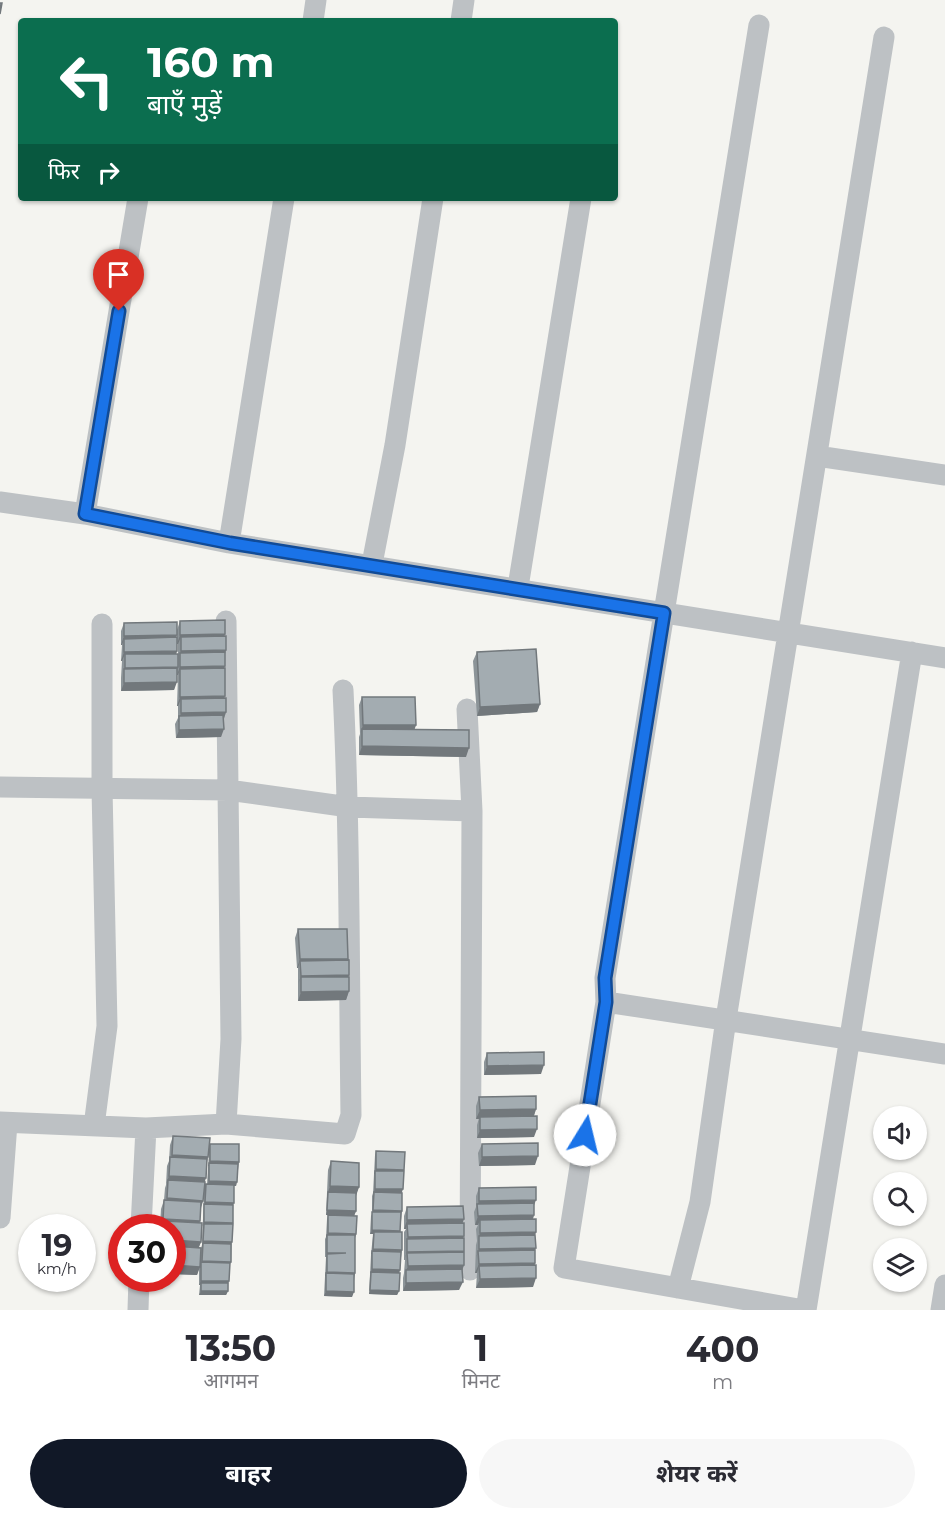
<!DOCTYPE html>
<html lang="hi">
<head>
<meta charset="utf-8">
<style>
	:root { --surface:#fff; --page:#f7f7f7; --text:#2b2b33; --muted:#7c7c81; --accent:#111827 }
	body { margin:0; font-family:Montserrat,"Noto Sans Devanagari",sans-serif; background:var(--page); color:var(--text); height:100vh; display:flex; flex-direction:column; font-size:22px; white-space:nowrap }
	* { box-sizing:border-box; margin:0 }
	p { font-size:20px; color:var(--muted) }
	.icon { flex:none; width:33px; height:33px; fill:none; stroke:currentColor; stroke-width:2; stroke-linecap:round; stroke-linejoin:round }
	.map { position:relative; height:1310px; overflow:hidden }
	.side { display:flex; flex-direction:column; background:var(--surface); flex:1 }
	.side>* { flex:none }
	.guide { position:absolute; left:18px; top:18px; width:600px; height:183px; border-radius:6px; box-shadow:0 2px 4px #0004; background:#0b6e4f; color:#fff; overflow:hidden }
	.controls { position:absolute; left:873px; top:1106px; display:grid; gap:12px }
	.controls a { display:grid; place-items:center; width:54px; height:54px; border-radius:50%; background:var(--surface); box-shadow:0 2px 4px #0004; font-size:30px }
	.speed { position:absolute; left:18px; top:1214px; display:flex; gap:12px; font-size:30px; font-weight:700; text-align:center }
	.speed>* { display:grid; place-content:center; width:78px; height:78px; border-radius:50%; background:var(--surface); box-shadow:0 2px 4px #0004; line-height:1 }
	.speed small { font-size:15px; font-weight:400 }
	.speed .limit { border:9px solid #d22; background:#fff; color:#111 }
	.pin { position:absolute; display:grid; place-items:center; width:51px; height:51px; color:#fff; margin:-62px -26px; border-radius:50% 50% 50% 0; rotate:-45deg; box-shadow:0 0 6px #0007 }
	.pin .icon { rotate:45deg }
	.me { position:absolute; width:66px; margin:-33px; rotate:9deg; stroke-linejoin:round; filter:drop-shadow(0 0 4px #0008) }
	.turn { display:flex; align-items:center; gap:21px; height:126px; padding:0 30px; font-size:27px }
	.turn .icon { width:78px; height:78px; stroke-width:2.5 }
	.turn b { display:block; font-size:42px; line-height:51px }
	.then { display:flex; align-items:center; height:57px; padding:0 30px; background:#0003; gap:12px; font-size:22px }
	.eta { display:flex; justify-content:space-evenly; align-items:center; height:102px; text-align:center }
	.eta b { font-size:36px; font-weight:700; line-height:42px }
	.action { display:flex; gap:12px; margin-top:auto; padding:12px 30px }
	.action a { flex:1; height:69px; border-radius:36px; background:var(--accent); color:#fff; font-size:24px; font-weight:700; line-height:69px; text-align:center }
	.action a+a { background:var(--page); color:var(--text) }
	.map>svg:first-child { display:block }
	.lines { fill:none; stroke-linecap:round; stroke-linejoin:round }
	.minor { stroke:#bdc1c4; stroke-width:21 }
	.wall { fill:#8c9498; fill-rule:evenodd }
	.shaded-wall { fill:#72787c }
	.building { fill:#a3acb1; stroke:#72787c; stroke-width:1.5 }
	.route-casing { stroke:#114b97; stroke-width:15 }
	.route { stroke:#1a73e8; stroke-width:10 }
</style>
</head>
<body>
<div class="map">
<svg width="945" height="1310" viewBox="0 0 945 1310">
	<rect width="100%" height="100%" fill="#f4f4f0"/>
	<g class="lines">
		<!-- minor -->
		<path class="minor" d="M313,21L316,0
			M461,21L464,0
			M759,25L605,978L606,1002L564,1268L804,1310
			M817,456L945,475
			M0,502L85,514L229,543L945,658
			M85,514L138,198
			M229,543L284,198
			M372,564L395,445L433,198
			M518,587L581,198
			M0,787L228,790L349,807L472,811L467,709
			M606,1002L945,1054
			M0,1122L146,1128L226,1124L345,1134L351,1115C349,974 350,832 343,690
			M226,1124L231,1039L226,621
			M94,1126L107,1026L102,788V624
			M0,1218L7,1123
			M141,1227L146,1128
			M470,1270L472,811
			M678,1288L700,1202L726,1019L884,37
			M138,1310L139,1278
			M806,1310L912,652
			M941,1310L945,1285"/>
	</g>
	<!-- wall -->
	<path class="wall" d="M180,621L225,634L224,636L226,650L225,654L224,668V698L226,712L224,719L221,737L176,738L175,724L178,718V706H177L178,675H177L174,690L121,691V678L122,661H121L122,645H121V631L124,623L176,637L177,651L176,654L178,658V644H177V630Z
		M477,652L540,704L537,712L477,716L473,661Z
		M362,697L416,725L414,729L466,757L359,755V737L360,734L359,705Z
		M298,929L348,959L349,991L346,1000L298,1001V968H297L295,938Z
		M487,1053L541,1074L484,1075V1062Z
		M479,1097L536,1109L534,1116V1137L477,1138V1125L479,1118L476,1119V1106Z
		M173,1136L209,1147L210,1144L239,1162L236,1186H234L231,1262L229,1266L228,1291L226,1295H199L200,1285H199V1268L197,1275L172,1274V1227H160L161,1209L164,1200L165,1188L166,1185L167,1166L169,1161L170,1145ZM209,1153L207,1184H206L204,1188L207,1162ZM204,1192L202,1245L201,1248L199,1247L201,1242L199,1223L201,1208L203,1201Z
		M482,1144L535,1165L479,1166L478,1153Z
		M376,1151L404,1170L402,1193V1211L400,1232L402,1250L399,1273V1291L397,1295L369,1294L371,1255L373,1234H370L371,1216L372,1214V1196L373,1193L375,1155Z
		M331,1161L359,1187L356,1194V1211L354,1216L326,1215L328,1170Z
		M479,1188L534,1205V1215L533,1219L536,1232L535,1235V1263L533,1287L476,1288L477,1273H475L476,1245L477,1241L476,1229L478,1225H475L474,1212L476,1207V1196Z
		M407,1207L462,1223L464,1265L462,1270L459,1290L403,1291V1278L404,1273L405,1260H404V1232L406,1229H404V1216Z
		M328,1215L356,1234L355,1237V1273L352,1297L324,1296L326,1257H325V1239L326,1237L327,1219Z"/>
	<!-- shaded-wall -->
	<path class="shaded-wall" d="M225,634L222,643L181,637L178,644H177L180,635Z
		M177,635L174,644L124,639L122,645H121L124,636Z
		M226,650L223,659L180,655L181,651Z
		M177,651L174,660L125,654L122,661H121L124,652Z
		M225,666L222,674L180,669L178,675H177L180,667Z
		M178,667L175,676L124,671L125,668Z
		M177,682L174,690L121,691L124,683Z
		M225,696L222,705L181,699L178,706H177L180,697Z
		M540,704L537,712L477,716L480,707Z
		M226,712L223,721L178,722L181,713Z
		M363,725H416L413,734L362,729L360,734Z
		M224,729L221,737L176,738L179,730Z
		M362,746L469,748L466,757L359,755Z
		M300,959H348L345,967L300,961L298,968H297Z
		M349,975L346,984L301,977L298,984L301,976Z
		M349,991L346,1000L298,1001L301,992Z
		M544,1065L541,1074L484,1075L487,1066Z
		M536,1109L533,1118L476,1119L480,1110Z
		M537,1129L534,1137L477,1138L480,1130Z
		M172,1155L208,1157L205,1166L170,1161Z
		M538,1156L535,1165L479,1166L482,1157Z
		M210,1161L239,1162L237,1167L208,1166Z
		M376,1169L404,1170L403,1174H374Z
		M169,1176L206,1178L203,1187L168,1180L166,1184Z
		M209,1181L237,1182L236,1186L207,1185Z
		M330,1186L359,1187L356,1196L327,1195Z
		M375,1189H403L401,1194L373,1193Z
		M167,1198L203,1201L200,1209L164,1207Z
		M536,1200L533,1208L477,1206L479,1201Z
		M205,1202L234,1203L232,1207L204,1206Z
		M327,1210L356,1211L354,1216L326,1215Z
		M373,1210L402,1211L400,1215L372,1214Z
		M534,1215L531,1224L480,1220L478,1225H475L478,1216Z
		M163,1219L200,1221L197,1230L165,1221L163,1227H160Z
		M464,1219L461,1228L407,1224L406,1229H404L407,1220Z
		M204,1222L233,1223L231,1227L204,1224L202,1226Z
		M372,1230L400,1231L399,1235L374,1232L373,1234H370Z
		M536,1232L533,1241L479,1236L480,1233Z
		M328,1233L356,1234L355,1238L326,1237Z
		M464,1236L461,1244L407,1239L404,1245L408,1237Z
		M172,1240L201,1242L197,1251L172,1249Z
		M203,1241L232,1242L230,1247L202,1246Z
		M536,1248L532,1257L478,1251L476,1258L479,1249Z
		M373,1249L402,1250L400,1255L371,1254Z
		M464,1251L461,1259L407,1253L404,1260L407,1252Z
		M535,1263L532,1272L479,1266L477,1273H475L479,1264Z
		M172,1265L200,1267L197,1275L172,1274Z
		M464,1265L461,1274L406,1271L408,1266Z
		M372,1269L400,1270L399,1274L370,1273Z
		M327,1272L355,1273L354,1277L325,1276Z
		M536,1278L533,1287L476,1288L480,1279Z
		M201,1281H229L227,1286L201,1283L200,1285H199Z
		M463,1282L459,1290L403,1291L406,1283Z
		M370,1290L399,1291L397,1295L369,1294Z
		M201,1291H228L226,1295H199Z
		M326,1291L354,1292L352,1297L324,1296Z"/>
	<!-- building -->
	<path class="building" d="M0,3H2L0,14Z
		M225,620V634L180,635V621Z
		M177,622V635L124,636V623Z
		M226,636V650L181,651V637Z
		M177,637V651L124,652V639Z
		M536,649L540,704L480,707L477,652Z
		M225,652V666L180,667V653Z
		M125,654H178V667L125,668Z
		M177,668V682L124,683V669Z
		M225,668V696L180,697V669Z
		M362,697H415L416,725H363Z
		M226,698V712L181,713V699Z
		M223,715L224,729L179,730V716Z
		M362,729L469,730V748L362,746Z
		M298,929H347L348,959H300Z
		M349,960V975L301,976L300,961Z
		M301,977H349V991L301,992Z
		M544,1052V1065L487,1066V1053Z
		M536,1096V1109L480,1110L479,1097Z
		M537,1116V1129L480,1130V1117Z
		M173,1136L210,1138L208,1157L172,1155Z
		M538,1143V1156L482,1157V1144Z
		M210,1144H239V1162L210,1161Z
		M376,1151L405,1152L404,1170L376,1169Z
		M170,1157L207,1159L206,1178L169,1176Z
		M331,1161L359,1163V1187L330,1186Z
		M209,1163L238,1164L237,1182L209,1181Z
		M375,1171H404L403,1189H375Z
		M168,1180L205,1182L203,1201L167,1198Z
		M206,1184L234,1185V1203L205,1202Z
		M536,1187V1200L479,1201V1188Z
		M328,1192L356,1193V1211L327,1210Z
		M374,1192L402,1193V1211L373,1210Z
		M164,1200L201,1202L200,1221L163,1219Z
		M534,1203V1215L478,1216L477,1204Z
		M204,1204L233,1205V1223L204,1222Z
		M463,1206L464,1219L407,1220V1207Z
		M372,1212H401L400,1231L372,1230Z
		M328,1215L357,1216L356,1234L328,1233Z
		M536,1219V1232L480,1233V1220Z
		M165,1221L202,1223L201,1242L172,1240V1227H165Z
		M464,1223V1236L408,1237L407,1224Z
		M204,1224H233L232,1242L203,1241Z
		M374,1232H402V1250L373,1249Z
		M327,1235H355V1273L327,1272V1254L346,1253H327Z
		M535,1235L536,1248L479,1249V1236Z
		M464,1238V1251L407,1252V1239Z
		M203,1243L231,1244V1262L202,1261Z
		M172,1246L201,1248L200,1267L172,1265Z
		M535,1250V1263L479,1264L478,1251Z
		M372,1251L401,1252L400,1270L372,1269Z
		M464,1252V1265L408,1266L407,1253Z
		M201,1262L230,1263L229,1281H201Z
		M536,1265V1278L480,1279L479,1266Z
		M462,1269L463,1282L406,1283V1270Z
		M371,1272L400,1273L399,1291L370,1290Z
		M326,1273L354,1274V1292L326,1291Z
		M201,1283H228V1291H201Z"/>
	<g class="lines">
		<defs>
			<path id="route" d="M119,311L85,514L230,543L664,613L605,978L606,1002L585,1135"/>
		</defs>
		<!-- route casing -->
		<use href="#route" class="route-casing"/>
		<!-- route -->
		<use href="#route" class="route"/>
	</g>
</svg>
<div class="controls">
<a><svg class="icon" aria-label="sound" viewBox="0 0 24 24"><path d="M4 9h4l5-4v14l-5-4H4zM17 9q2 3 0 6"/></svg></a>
<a><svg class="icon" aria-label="search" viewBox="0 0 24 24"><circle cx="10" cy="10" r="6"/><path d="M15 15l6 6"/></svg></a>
<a><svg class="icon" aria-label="layers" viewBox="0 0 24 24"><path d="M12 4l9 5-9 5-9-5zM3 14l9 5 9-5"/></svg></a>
</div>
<div class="speed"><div>19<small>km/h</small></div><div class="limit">30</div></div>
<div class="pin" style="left:119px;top:311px;background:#d93025"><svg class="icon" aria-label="arrive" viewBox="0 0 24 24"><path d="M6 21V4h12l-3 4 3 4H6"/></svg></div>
<svg class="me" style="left:585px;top:1135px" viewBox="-20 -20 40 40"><circle r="19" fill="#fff"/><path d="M0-13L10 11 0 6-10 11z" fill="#1a73e8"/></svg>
<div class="guide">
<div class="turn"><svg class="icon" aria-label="left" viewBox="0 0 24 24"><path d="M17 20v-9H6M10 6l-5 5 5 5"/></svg><div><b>160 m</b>बाएँ मुड़ें</div></div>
<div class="then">फिर<svg class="icon" aria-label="right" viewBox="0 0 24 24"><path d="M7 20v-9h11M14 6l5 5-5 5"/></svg></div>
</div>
</div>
<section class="side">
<div class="eta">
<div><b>13:50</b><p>आगमन</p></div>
<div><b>1</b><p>मिनट</p></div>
<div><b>400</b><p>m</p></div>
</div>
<div class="action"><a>बाहर</a><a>शेयर करें</a></div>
</section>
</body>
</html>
